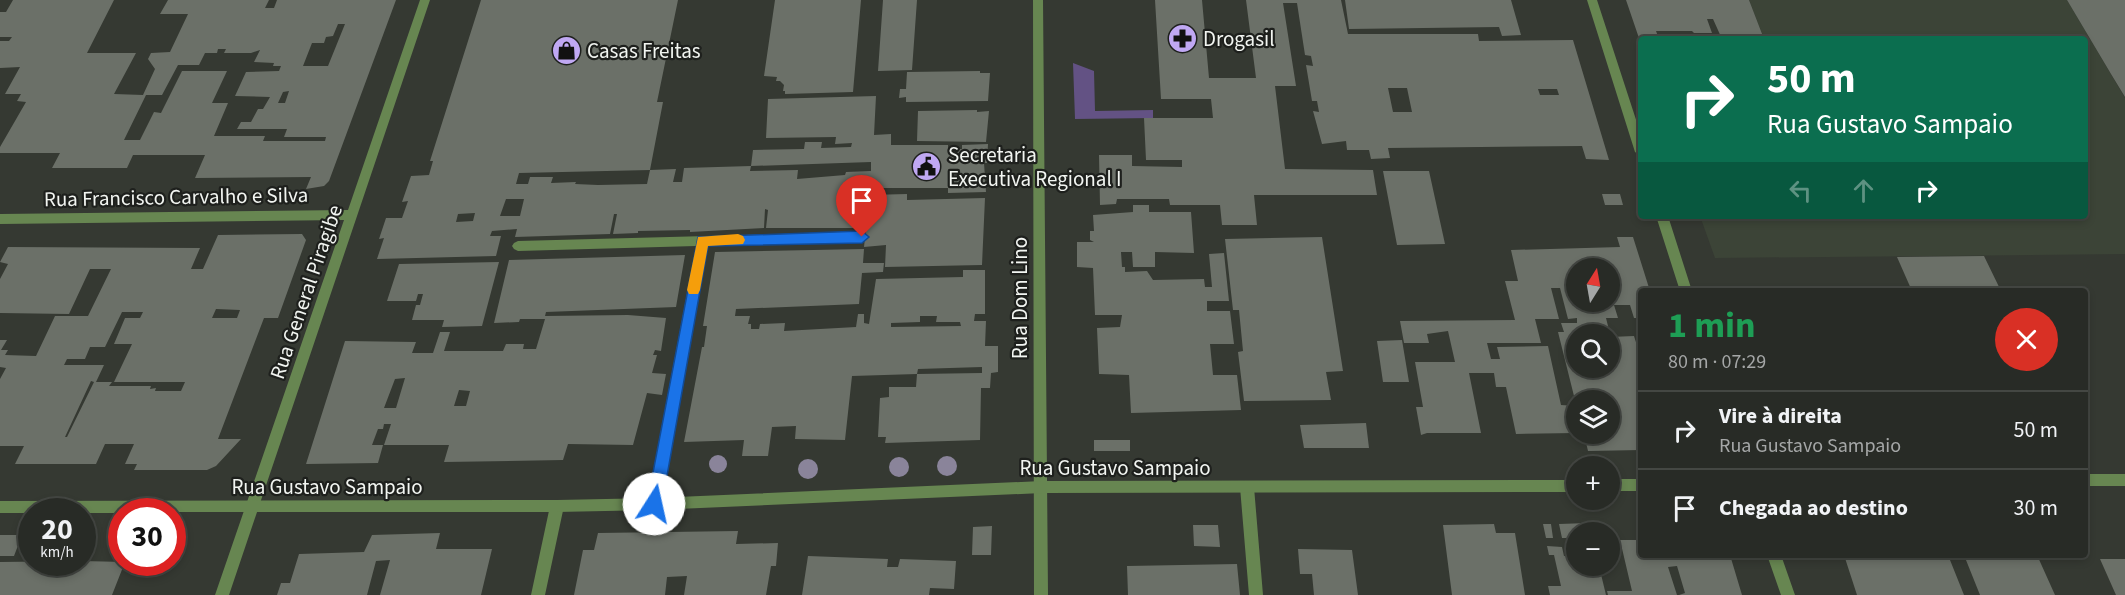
<!DOCTYPE html>
<html lang="pt">
<head>
<meta charset="utf-8">
<style>
	:root { --surface:#282b26; --page:#343732; --text:#f1f3f6; --muted:#a5a7a7; --line:#444743 }
	body { margin:0; font-family:"Source Sans 3",sans-serif; background:var(--page); color:var(--text); height:100vh; display:flex; flex-direction:column; font-size:22px; white-space:nowrap }
	* { box-sizing:border-box; margin:0 }
	p { font-size:20px; color:var(--muted) }
	.icon { flex:none; width:33px; height:33px; fill:none; stroke:currentColor; stroke-width:2; stroke-linecap:round; stroke-linejoin:round }
	.map { position:relative; flex:1; overflow:hidden }
	.panel { position:absolute; left:1638px; top:288px; width:450px; height:270px; display:flex; flex-direction:column; background:var(--surface); border-radius:6px; box-shadow:0 3px 9px #0003,0 0 0 2px var(--line) }
	.panel>* { flex:none }
	.top-card { position:absolute; left:1638px; top:36px; width:450px; height:183px; border-radius:6px; box-shadow:0 3px 9px #0003,0 0 0 2px var(--line); background:#0b6e4f; color:#fff; overflow:hidden }
	.needle { width:39px; rotate:11deg }
	.tools { position:absolute; left:1566px; top:258px; display:grid; gap:12px }
	.tools a { display:grid; place-items:center; width:54px; height:54px; border-radius:50%; background:var(--surface); box-shadow:0 3px 9px #0003,0 0 0 2px var(--line); font-size:30px }
	.speed { position:absolute; left:18px; top:498px; display:flex; gap:12px; font-size:30px; font-weight:700; text-align:center }
	.speed>* { display:grid; place-content:center; width:78px; height:78px; border-radius:50%; background:var(--surface); box-shadow:0 3px 9px #0003,0 0 0 2px var(--line); line-height:1 }
	.speed small { font-size:15px; font-weight:400 }
	.speed .limit { border:9px solid #d22; background:#fff; color:#111 }
	.pin { position:absolute; display:grid; place-items:center; width:51px; height:51px; color:#fff; margin:-62px -26px; border-radius:50% 50% 50% 0; rotate:-45deg; box-shadow:0 0 6px #0007 }
	.pin .icon { rotate:45deg }
	.me { position:absolute; width:66px; margin:-33px; rotate:10deg; stroke-linejoin:round; filter:drop-shadow(0 0 4px #0008) }
	.turn { display:flex; align-items:center; gap:21px; height:126px; padding:0 30px; font-size:27px }
	.turn .icon { width:78px; height:78px; stroke-width:2.5 }
	.turn b { display:block; font-size:42px; line-height:51px }
	.lanes { display:flex; align-items:center; height:57px; padding:0 30px; background:#0003; justify-content:center; gap:30px; direction:ltr }
	.lanes .off { opacity:.35 }
	.round { display:grid; place-items:center; flex:none; width:63px; height:63px; border-radius:32px; background:var(--page) }
	.headline { display:flex; align-items:center; justify-content:space-between; height:102px; padding:0 30px }
	h1 { font-size:36px; font-weight:700; line-height:45px; color:#1e9e55 }
	ul { padding:0; list-style:none }
	li { display:flex; align-items:center; gap:18px; height:78px; padding:0 30px; border-top:2px solid var(--line) }
	li div { flex:1 }
	li b { display:block; font-size:22px }
	li em { font-style:normal }
	.map>svg:first-child { display:block }
	.built { fill:#3c4437 }
	.green { fill:#635284 }
	.building { fill:#6b7068; fill-rule:evenodd }
	.lines { fill:none; stroke-linecap:round; stroke-linejoin:round }
	.minor { fill:#678651; fill-rule:evenodd }
	.tertiary { fill:#678651; fill-rule:evenodd }
	.tree { fill:#8a849a }
	.route { fill:#1a73e8; stroke:#114b97; stroke-width:1.5 }
	.slow { fill:#f59e0b }
	.labels { text-anchor:middle; stroke-width:4.5; stroke-linejoin:round; paint-order:stroke }
	.poi-label { font-size:21px; fill:#f2f5f1; stroke:#1e201d; text-anchor:start }
	.street-label { font-size:21px; fill:#f2f5f1; stroke:#1e201d }
</style>
</head>
<body>
<div class="map">
<svg width="2125" height="595" viewBox="0 0 2125 595">
	<rect width="100%" height="100%" fill="#353932"/>
	<!-- built -->
	<path class="built" d="M1749,0H2067L2125,98V254L1715,258L1700,216H2085V39H1764Z"/>
	<!-- green -->
	<path class="green" d="M1073,63L1094,71L1095,111L1153,110V118L1075,119Z"/>
	<!-- building -->
	<path class="building" d="M13,0H114L87,53H136L114,94L143,95L155,69L148,59L151,53L170,52L188,14H160L168,0H269L265,8H274L277,0H396L329,181L324,186L306,189L311,177L195,178L205,155H133L127,168H52L60,153H0V147L26,102L17,101L21,94H5L20,67L0,68V41H9L12,37H0V12H6ZM338,24H345L328,66H303L312,43H324L326,37L333,36ZM218,49H226L224,53H251L260,50L254,62L274,63L273,66H281L279,71L246,72L235,96L270,97L263,109H258L251,122H241L237,129H287L284,137H326L325,141H263L265,136H214L228,103H212L227,71H182L161,113L154,112L140,140H124L146,95H162L178,65H199L205,53H217ZM289,91L285,103H278L283,92Z
		M481,0H678L657,102H663L650,170L519,173L516,184H528L530,177H553L551,183L576,182L575,184L598,185L647,184L650,170L676,169L673,182H682L684,168L751,166L750,171L798,170L797,179L845,175L846,172L871,171V162L751,166L753,150L804,149L805,142H822L821,148L851,147L852,143L835,144L836,137L766,138L768,99L876,96L874,135L891,134V145H948V149H962V145L988,144L987,163H984L986,192L948,193V188H869V195L907,194V200L985,198L982,265L885,267L886,245L864,247L866,228H766L768,210L765,209L764,228L690,232V230L638,231V233L613,234L617,214H614L610,234L515,237L517,229L492,231L490,236H501L496,256L377,259L384,238L379,239L386,218H402L408,201L402,202L411,176L429,175L433,161H430ZM506,199H524L520,216H500ZM475,213L473,221L456,222L458,214Z
		M775,0H861L853,92L785,94V91H783L784,85L780,81H776L777,77L764,76Z
		M883,0H917L912,70L878,71Z
		M1155,0H1202L1209,78H1256L1246,0H1341L1348,34H1478L1479,41L1573,40L1609,160L1586,159L1582,146L1388,148L1390,158L1371,159L1369,150H1347L1346,141L1322,144L1313,111L1319,112L1317,101H1312L1306,65L1313,66L1311,56L1305,55L1297,3H1283L1296,86H1275L1285,169L1373,170L1377,195H1254L1257,225H1222L1220,205H1170L1169,199H1117L1116,204L1100,205L1099,155H1132V166L1182,167V160H1146L1144,118H1213L1211,99H1161ZM1388,88H1407L1412,112H1393ZM1538,89H1557L1559,95H1540Z
		M1345,0H1511L1521,35L1502,36L1499,27L1349,29Z
		M1626,0H1749L1764,39H1722L1713,19H1707L1712,33H1694L1692,31H1656L1659,39H1641V44Z
		M2067,0H2125V97L2111,74Z
		M980,71V73H990L988,101L906,102V97L899,98L900,89H906L907,72Z
		M977,110V112L989,111L986,142L917,141L918,111Z
		M1383,171H1429L1445,244L1397,245Z
		M1602,194H1620L1623,205H1605Z
		M1133,205H1149V212H1191L1194,253L1155,252V267H1133L1132,252H1121L1122,267H1125V272L1147,271L1153,280L1204,279L1205,287H1212L1209,254L1224,253L1229,301H1207V311H1230L1234,344H1210L1213,375H1237L1241,410L1131,413L1129,375L1099,374L1097,328L1120,327L1122,315H1095L1093,268L1077,267V242H1094L1090,240V231H1094L1093,215L1133,212Z
		M302,234L306,240L278,318H264L218,439H241L216,466L207,470H134L137,464H125L134,444H105L96,464H15L24,446H0V379L6,368L0,367V340H7L1,350H8L5,355L36,356L55,316H88L111,269H90L69,314L0,313V279L8,264L0,262L8,247L200,248L191,269H203L218,235ZM216,309L240,310L237,318H212ZM122,312H143L140,318H125L114,344H132L114,382H185L181,391H155L156,388L150,389L151,386H109L112,382H96L104,365H64L67,359H85L90,347H105ZM91,381L94,382L67,437H65Z
		M1322,237L1343,371L1326,372L1331,400L1244,401L1238,352L1243,351L1239,310H1233L1225,239Z
		M1617,237H1633L1650,291H1641V318H1634L1630,305H1614L1618,318H1606L1610,334H1576V368H1610V337L1634,336L1641,358V450L1588,451L1584,434H1610V400H1575L1558,332H1564L1561,323H1577V318L1568,319L1560,288H1551L1559,319H1535L1541,343H1487L1491,359H1500L1497,347L1548,346L1561,405L1576,406V433L1516,434L1506,387H1496L1494,373H1469L1481,433H1427L1421,435L1416,407H1423L1415,362H1455L1448,331L1427,334L1429,343H1404L1400,321L1515,320L1505,281H1518L1511,250L1620,247ZM1576,268H1610V302H1576Z
		M864,249L863,263H884L883,272L862,273L859,304L736,309L735,316H750L748,324H751V329H759L760,324L785,323L784,331L856,327L858,314H864V323L869,324L876,279L963,277V270H985V314H975L974,321H986L985,346H998V372L991,373L990,388H981L980,440L885,443L886,437H878L880,398L889,397V387H916L917,374L982,373V367L918,369L917,374L852,376L845,440L795,439L796,426L772,427L768,456H742L744,440L684,442L702,347H704L707,326H703L715,252ZM920,316H937L936,322H960L961,326L891,327V323L920,322Z
		M685,255L676,307L546,312L545,316L628,315L666,318L661,351L655,350L653,355H657L652,373L666,374L662,395L647,393L633,445L568,444L563,460L444,462L449,445H384L391,424H384L383,429H378L372,445H383L378,463L306,464L345,341L416,342L412,353H433L440,332H450L444,351H503L506,344H524L523,349H536L545,319H520L519,322L494,323L509,260ZM405,378L396,408H384L395,379ZM459,390L470,391L466,406H454Z
		M1984,256L2001,291H1912L1897,257Z
		M499,262L482,326L442,327L444,320H412L416,305H420L423,294H418L416,301H387L399,264Z
		M1402,340L1409,382H1383L1377,341Z
		M1366,423L1369,448H1304L1300,425Z
		M1094,440H1130V451H1094Z
		M1588,523L1590,532H1576V538H1562L1559,524Z
		M1494,524L1496,533H1515L1525,595H1452L1443,525Z
		M1543,524H1551L1553,538H1546Z
		M1193,525H1218L1220,547L1194,546Z
		M992,526L991,555H972L973,527Z
		M738,531L736,544L778,543L776,566H771L766,595H684L687,576L667,577L665,595H574L583,550H594L598,533Z
		M440,533L436,549H492L481,595H380L390,560L376,561L367,595H277L281,583H290L299,554L364,552L372,535Z
		M0,535H22L14,556H0Z
		M1620,540H1641V555H1730L1742,595H1679L1685,593L1677,566L1668,567L1677,595H1608L1607,591H1632Z
		M1547,546L1562,547L1564,556H1576V566H1599L1606,595H1550L1548,586H1561L1554,555H1549Z
		M1298,549L1352,550L1358,595H1314L1312,574H1300Z
		M1844,555H1948L1964,595H1857Z
		M1964,555H2037L2055,595H1980Z
		M808,556L888,559L887,567H898L900,559L956,561L954,589L930,588L929,595H802Z
		M2100,559H2125V595H2116Z
		M82,561L125,562L112,595H0V562Z
		M1237,564L1240,595H1128L1127,566Z"/>
	<g class="lines">
		<!-- minor -->
		<path class="minor" d="M420,0H430L229,595H215L344,220L0,224V214L348,210Z
			M1033,0H1043L1048,595H1034Z
			M1587,0H1597L1641,135V156L1635,152Z
			M1656,216H1668L1692,291H1680Z
			M862,232L866,234L868,237L866,240L862,242L708,246L661,504L659,508L654,510L649,508L647,504L696,246L518,251L514,249L512,246L514,243L518,241Z
			M1247,481L1252,483L1254,487L1263,595H1249L1240,487L1242,483Z
			M557,500L562,502L564,506L545,595H531L550,506L552,502Z
			M1767,555H1781L1795,595H1781Z"/>
		<!-- tertiary -->
		<path class="tertiary" d="M2085,474H2125V486H2085Z
			M1610,479H1641V491H1610Z
			M1576,480V492L1042,493L654,510L557,512H122V513H82V512H32V513H0V501L557,500L654,498L1042,481Z"/>
	</g>
	<!-- trees -->
	<g class="tree">
		<circle cx="718" cy="464" r="9"/>
		<circle cx="947" cy="466" r="10"/>
		<circle cx="899" cy="467" r="10"/>
		<circle cx="808" cy="469" r="10"/>
	</g>
	<!-- route -->
	<path class="route" d="M862,231L869,237L862,243L708,246L662,504L660,509L654,511L649,509L647,504L698,237Z"/>
	<!-- slow -->
	<path class="slow" d="M738,234L743,236L745,240L743,244L708,246L700,290L698,294H689L687,290L698,237Z"/>
	<!-- icons -->
	<defs>
		<symbol id="pharmacy-disc" viewBox="-11 -11 22 22"><circle r="9.5" fill="#c0a8f3" stroke="#1e201d"/><path d="M-2-6h4v4h4v4h-4v4h-4v-4h-4v-4h4Z" fill="#111"/></symbol>
		<symbol id="shop-disc" viewBox="-11 -11 22 22"><circle r="9.5" fill="#c0a8f3" stroke="#1e201d"/><path d="M-5-2.5h2.3a2.7 3.5 0 0 1 5.4 0H5L5.5 6h-11ZM-1.5-2.5h3a1.5 2.3 0 0 0-3 0Z" fill="#111"/></symbol>
		<symbol id="civic-disc" viewBox="-11 -11 22 22"><circle r="9.5" fill="#c0a8f3" stroke="#1e201d"/><path d="M-.6-6.5H3V-4.5H.6V-3L4-1V1h2V6H-6V1h2V-1L-.6-3ZM-1.2 2.5V6h2.4V2.5Z" fill="#111"/></symbol>
	</defs>
	<g fill-rule="evenodd">
		<use href="#pharmacy-disc" x="1166" y="22" width="33" height="33"/>
		<use href="#shop-disc" x="550" y="34" width="33" height="33"/>
		<use href="#civic-disc" x="910" y="150" width="33" height="33"/>
	</g>
	<g class="labels">
		<!-- poi labels -->
		<g class="poi-label">
			<text x="1203" y="46">Drogasil</text>
			<text x="587" y="58">Casas Freitas</text>
			<text x="948" y="162">Secretaria<tspan x="948" dy="24">Executiva Regional I</tspan></text>
		</g>
		<!-- street labels -->
		<g class="street-label">
			<text transform="translate(176 197) rotate(-1)" y="7">Rua Francisco Carvalho e Silva</text>
			<text transform="translate(306 292) rotate(-71)" y="7">Rua General Piragibe</text>
			<text transform="translate(1020 298) rotate(-90)" y="7">Rua Dom Lino</text>
			<text x="1115" y="475">Rua Gustavo Sampaio</text>
			<text x="327" y="494">Rua Gustavo Sampaio</text>
		</g>
	</g>
</svg>
<div class="tools">
<a><svg class="needle" viewBox="-14 -14 28 28"><path d="M0-13l5 13h-10z" fill="#e53935"/><path d="M0 13l5-13h-10z" fill="#a5a7a7"/></svg></a>
<a><svg class="icon" aria-label="search" viewBox="0 0 24 24"><circle cx="10" cy="10" r="6"/><path d="M15 15l6 6"/></svg></a>
<a><svg class="icon" aria-label="layers" viewBox="0 0 24 24"><path d="M12 4l9 5-9 5-9-5zM3 14l9 5 9-5"/></svg></a>
<a>+</a>
<a>−</a>
</div>
<div class="speed"><div>20<small>km/h</small></div><div class="limit">30</div></div>
<div class="pin" style="left:862px;top:237px;background:#d93025"><svg class="icon" aria-label="arrive" viewBox="0 0 24 24"><path d="M6 21V4h12l-3 4 3 4H6"/></svg></div>
<svg class="me" style="left:654px;top:504px" viewBox="-20 -20 40 40"><circle r="19" fill="#fff"/><path d="M0-13L10 11 0 6-10 11z" fill="#1a73e8"/></svg>
<div class="top-card">
<div class="turn"><svg class="icon" aria-label="right" viewBox="0 0 24 24"><path d="M7 20v-9h11M14 6l5 5-5 5"/></svg><div><b>50 m</b>Rua Gustavo Sampaio</div></div>
<div class="lanes"><svg class="icon off" aria-label="left" viewBox="0 0 24 24"><path d="M17 20v-9H6M10 6l-5 5 5 5"/></svg><svg class="icon off" aria-label="ahead" viewBox="0 0 24 24"><path d="M12 20V5M6 11l6-6 6 6"/></svg><svg class="icon" aria-label="right" viewBox="0 0 24 24"><path d="M7 20v-9h11M14 6l5 5-5 5"/></svg></div>
</div>
<section class="panel">
<div class="headline"><div><h1>1 min</h1><p>80 m · 07:29</p></div><a class="round" style="background:#d93025;color:#fff"><svg class="icon" aria-label="close" viewBox="0 0 24 24"><path d="M6 6l12 12M18 6L6 18"/></svg></a></div>
<ul>
<li><svg class="icon" aria-label="right" viewBox="0 0 24 24"><path d="M7 20v-9h11M14 6l5 5-5 5"/></svg><div><b>Vire à direita</b><p>Rua Gustavo Sampaio</p></div><em>50 m</em></li>
<li><svg class="icon" aria-label="arrive" viewBox="0 0 24 24"><path d="M6 21V4h12l-3 4 3 4H6"/></svg><div><b>Chegada ao destino</b></div><em>30 m</em></li>
</ul>
</section>
</div>
</body>
</html>
